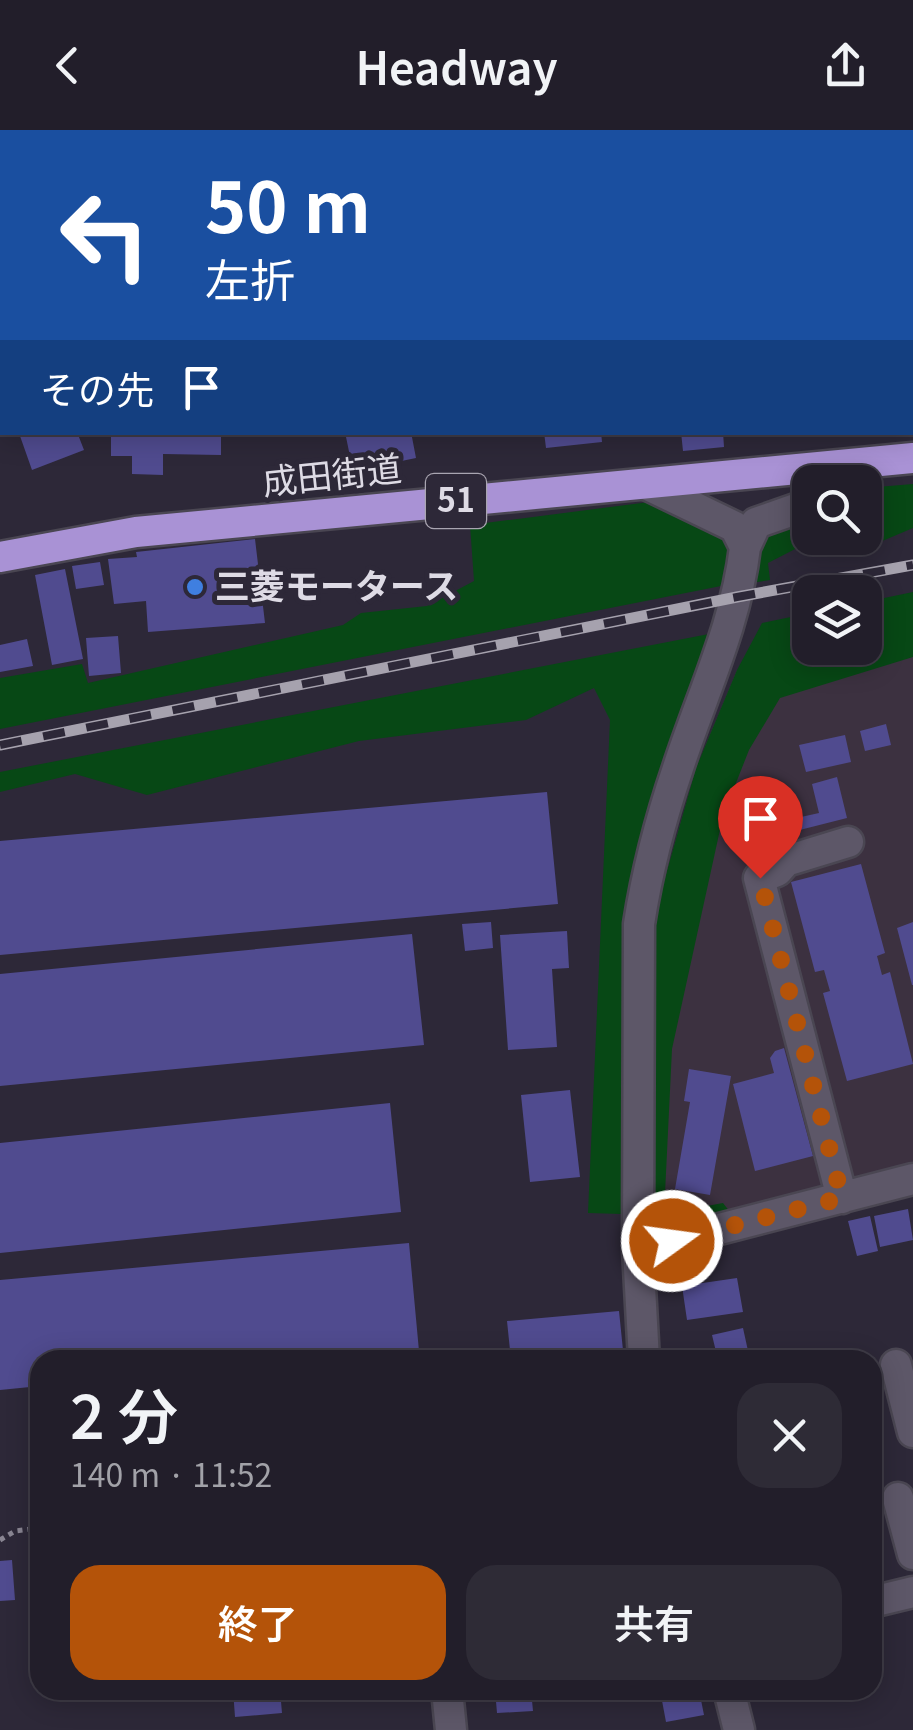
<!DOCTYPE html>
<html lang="ja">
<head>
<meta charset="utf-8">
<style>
	:root { --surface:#221e2a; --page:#2e2b36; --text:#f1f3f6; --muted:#a2a2a8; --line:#3f3c47; --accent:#b45309 }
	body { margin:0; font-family:Georgia,"Noto Sans JP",serif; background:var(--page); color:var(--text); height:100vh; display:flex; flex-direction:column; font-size:38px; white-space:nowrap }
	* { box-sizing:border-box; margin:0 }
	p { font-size:32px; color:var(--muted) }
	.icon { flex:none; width:55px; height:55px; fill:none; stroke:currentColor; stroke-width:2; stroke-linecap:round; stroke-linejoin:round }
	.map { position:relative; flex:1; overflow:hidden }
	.panel { position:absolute; left:30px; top:1220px; width:852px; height:350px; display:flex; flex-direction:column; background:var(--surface); border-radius:30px; box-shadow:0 5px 25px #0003,0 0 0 2px var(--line) }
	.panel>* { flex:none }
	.guide { position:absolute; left:0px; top:0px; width:915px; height:305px; box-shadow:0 5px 25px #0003,0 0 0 2px var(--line); background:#1a4fa0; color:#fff; overflow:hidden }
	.tools { position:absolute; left:792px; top:335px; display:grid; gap:20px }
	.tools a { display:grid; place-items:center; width:90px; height:90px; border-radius:20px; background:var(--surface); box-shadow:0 5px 25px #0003,0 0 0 2px var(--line); font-size:50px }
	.pin { position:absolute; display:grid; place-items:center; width:85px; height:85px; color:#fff; margin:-102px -42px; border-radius:50% 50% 50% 0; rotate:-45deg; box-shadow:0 0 10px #0007 }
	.pin .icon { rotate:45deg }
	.me { position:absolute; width:110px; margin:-55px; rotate:76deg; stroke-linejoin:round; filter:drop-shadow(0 0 8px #0008) }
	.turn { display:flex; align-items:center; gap:35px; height:210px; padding:0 40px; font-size:45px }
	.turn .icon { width:130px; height:130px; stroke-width:2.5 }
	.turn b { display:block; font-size:70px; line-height:85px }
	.then { display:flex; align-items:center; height:95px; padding:0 40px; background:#0003; gap:20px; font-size:38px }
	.round { display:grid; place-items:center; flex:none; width:105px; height:105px; border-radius:30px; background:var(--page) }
	.overview { display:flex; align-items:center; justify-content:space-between; height:170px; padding:0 40px }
	h1 { font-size:60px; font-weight:600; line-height:75px }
	.cta { display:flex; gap:20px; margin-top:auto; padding:20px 40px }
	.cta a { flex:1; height:115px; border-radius:30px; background:var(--accent); color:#fff; font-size:40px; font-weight:600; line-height:115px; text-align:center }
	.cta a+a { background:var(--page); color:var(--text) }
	header { display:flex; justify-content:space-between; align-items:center; height:130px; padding:0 40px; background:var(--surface); font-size:45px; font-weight:600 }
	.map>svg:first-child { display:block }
	.education { fill:#3c3140 }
	.green { fill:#074815 }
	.building { fill:#504b8f }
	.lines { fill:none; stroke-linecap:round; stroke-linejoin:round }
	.minor-casing { stroke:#4a4652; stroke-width:35 }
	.highway-casing { stroke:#4a4652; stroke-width:35 }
	.path { stroke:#898592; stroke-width:5; stroke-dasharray:5 5; stroke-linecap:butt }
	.minor { stroke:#5d5768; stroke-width:30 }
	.highway { stroke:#a992d5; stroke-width:30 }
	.rail-casing { stroke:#a6a2ae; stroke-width:11 }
	.rail { stroke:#2d2838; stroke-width:8; stroke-dasharray:22; stroke-linecap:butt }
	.route { stroke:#b45309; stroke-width:18; stroke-dasharray:0 32.4 }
	.shop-dot { fill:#3f7fe0; stroke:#2d2838; stroke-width:4 }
	.labels { text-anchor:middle; stroke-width:10; stroke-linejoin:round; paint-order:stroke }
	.shield { fill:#2d2838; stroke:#a9a5b1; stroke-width:2.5 }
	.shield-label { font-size:32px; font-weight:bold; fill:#dedbe5 }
	.street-label { font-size:35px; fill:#dedbe5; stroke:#2d2838 }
	.poi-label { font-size:35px; font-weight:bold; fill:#dedbe5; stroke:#2d2838; text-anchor:start }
</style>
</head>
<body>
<header><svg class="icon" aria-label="back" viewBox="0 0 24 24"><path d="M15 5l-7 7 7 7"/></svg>Headway<svg class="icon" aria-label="share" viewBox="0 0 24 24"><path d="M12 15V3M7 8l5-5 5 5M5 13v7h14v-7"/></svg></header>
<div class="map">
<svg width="913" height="1600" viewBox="0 0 913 1600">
	<rect width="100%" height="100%" fill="#2d2838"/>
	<!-- education -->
	<path class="education" d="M913,477V1036L660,1100L652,794L696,638L737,540L810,518H865Z"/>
	<!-- green -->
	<path class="green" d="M50,0H654L655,2H43Z
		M913,354V398L880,412L799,417L768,433L770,450L751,453L759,408L810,384V408H865V358Z
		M665,370L718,394L734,419L730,442L721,456L0,599V548L82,534L88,553L343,495L361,483L427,476L474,451L470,395Z
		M913,462V527L780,568L749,620L723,686L672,919L664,1084L723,1073L730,1082L660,1100L647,1090L652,794L696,638L737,540L762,493L810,483V518H865V472Z
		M714,503L627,811L622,1084L588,1083L610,590L594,558L526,590L359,611L147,665L75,644L0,662V642Z"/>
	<!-- building -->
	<path class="building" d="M29,302H77L84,320L32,340L20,306Z
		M111,302H221V325L163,324V345L132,344V326H111Z
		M345,302H411L416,328L353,341Z
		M544,302H601L602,312L546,318Z
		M681,302H723L724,317L683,321Z
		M255,409L265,493L148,502L146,471L114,474L108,429L137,427L136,422Z
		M100,432L104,455L76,459L72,436Z
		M65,439L83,529L52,535L35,445Z
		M118,506L121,543L89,546L86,508Z
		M27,509L33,536L0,542V515Z
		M886,594L891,615L865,621L860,601Z
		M845,605L851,632L806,642L799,615Z
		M837,647L847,688L776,706L767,671L795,664L801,687L819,683L812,654Z
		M547,662L558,774L0,825V711Z
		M766,684L771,708L756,712L751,688Z
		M861,734L885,823L877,826L882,845L890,842L913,934L847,951L823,863L830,861L824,840L815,842L791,752Z
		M491,792L493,818L465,821L462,794Z
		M913,792V855H912L897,798Z
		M567,801L569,838L552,839L557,917L508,920L500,805Z
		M412,804L424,915L0,956V844Z
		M784,918L813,1026L755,1041L733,954L774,943L770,928L775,921Z
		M689,939L731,946L710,1065L675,1059L690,972L684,971Z
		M570,960L580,1047L530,1052L521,965Z
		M390,973L401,1082L0,1123V1013Z
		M908,1079L913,1110L880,1117L874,1086Z
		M870,1086L878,1121L857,1126L848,1091Z
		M409,1113L419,1221L322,1230H40V1256L0,1260V1150Z
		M698,1121L703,1143L673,1149L668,1127Z
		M737,1148L743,1182L687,1190L682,1156Z
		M619,1181L624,1230H511L507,1191Z
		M743,1198L750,1230H718L712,1205Z
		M12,1430L15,1470L0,1471V1431Z
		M233,1560H280L282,1583L235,1587Z
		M341,1560H374L375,1571L342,1572Z
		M495,1560H531L533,1581L497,1583Z
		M660,1560H699L704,1585L666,1592Z"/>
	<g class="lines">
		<defs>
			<path id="minor" d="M648,355L735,397L745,417L756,393L810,374
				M842,1068L759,748L777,741L786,731L848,712
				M638,1120L913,1049
				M644,1230L638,1120L639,794C647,742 661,688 678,638C702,564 736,495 745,417
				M896,1235L913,1302
				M898,1368L913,1424
				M872,1472L913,1462
				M447,1560L451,1600
				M729,1560L739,1600"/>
			<path id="highway" d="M0,427L136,402L913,328"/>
		</defs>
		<!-- minor casing -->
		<use href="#minor" class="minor-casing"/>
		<!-- highway casing -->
		<use href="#highway" class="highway-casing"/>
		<!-- path -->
		<path class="path" d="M0,1410L15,1401L40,1398"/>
		<!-- minor -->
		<use href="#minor" class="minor"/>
		<!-- highway -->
		<use href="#highway" class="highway"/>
		<defs>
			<path id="rail" d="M0,615L737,467L913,435"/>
		</defs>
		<!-- rail casing -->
		<use href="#rail" class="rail-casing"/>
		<!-- rail -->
		<use href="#rail" class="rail"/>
	</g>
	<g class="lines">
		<!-- route -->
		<path class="route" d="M672,1111L842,1068L760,748"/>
	</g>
	<!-- markers -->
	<circle class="shop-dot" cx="195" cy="457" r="10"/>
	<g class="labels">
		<!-- shield labels -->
		<rect class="shield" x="426" y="344" width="60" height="54" rx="8"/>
		<g class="shield-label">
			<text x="456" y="382">51</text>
		</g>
		<!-- street labels -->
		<g class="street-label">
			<text transform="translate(332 346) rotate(-6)" y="12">成田街道</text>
		</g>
		<!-- poi labels -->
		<g class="poi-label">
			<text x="215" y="469">三菱モータース</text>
		</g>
	</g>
</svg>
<div class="tools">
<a><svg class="icon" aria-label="search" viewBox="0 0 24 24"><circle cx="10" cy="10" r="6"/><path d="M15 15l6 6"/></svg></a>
<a><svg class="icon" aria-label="layers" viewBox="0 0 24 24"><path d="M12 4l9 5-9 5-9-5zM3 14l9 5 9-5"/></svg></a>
</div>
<div class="pin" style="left:760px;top:748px;background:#d93025"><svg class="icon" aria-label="arrive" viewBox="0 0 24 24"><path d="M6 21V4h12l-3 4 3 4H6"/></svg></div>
<svg class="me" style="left:672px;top:1111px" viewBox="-20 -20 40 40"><circle r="17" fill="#b45309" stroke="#fff" stroke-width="3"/><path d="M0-11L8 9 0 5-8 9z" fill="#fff"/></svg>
<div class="guide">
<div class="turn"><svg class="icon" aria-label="left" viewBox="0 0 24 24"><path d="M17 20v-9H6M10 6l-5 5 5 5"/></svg><div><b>50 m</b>左折</div></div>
<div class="then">その先<svg class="icon" aria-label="arrive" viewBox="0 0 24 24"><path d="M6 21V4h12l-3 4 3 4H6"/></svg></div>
</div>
<section class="panel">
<div class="overview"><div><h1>2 分</h1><p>140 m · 11:52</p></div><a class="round"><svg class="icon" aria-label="close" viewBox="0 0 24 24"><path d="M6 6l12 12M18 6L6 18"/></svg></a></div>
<div class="cta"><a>終了</a><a>共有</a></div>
</section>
</div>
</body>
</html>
